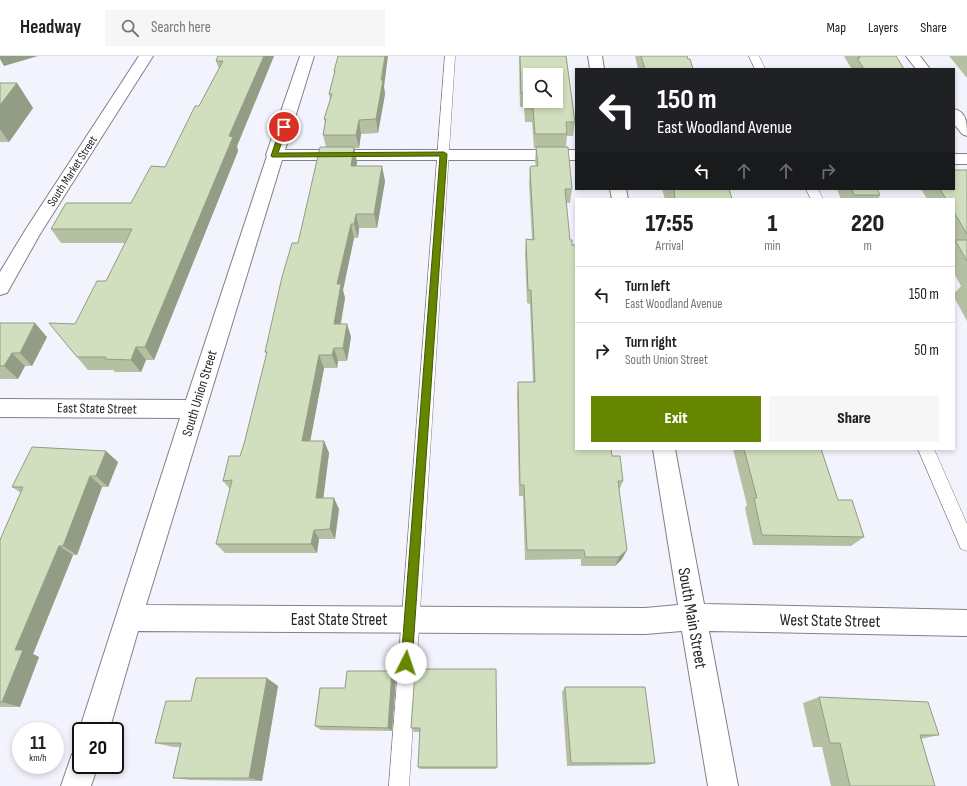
<!DOCTYPE html>
<html lang="en">
<head>
<meta charset="utf-8">
<style>
	:root { --surface:#fff; --page:#f6f6f6; --text:#222; --muted:#767676; --line:#e0e0e0; --accent:#668600 }
	body { margin:0; font-family:"Sofia Sans Condensed",sans-serif; background:var(--page); color:var(--text); height:100vh; display:flex; flex-direction:column; font-size:15px; white-space:nowrap }
	* { box-sizing:border-box; margin:0 }
	p { font-size:13px; color:var(--muted) }
	.icon { flex:none; width:22px; height:22px; fill:none; stroke:currentColor; stroke-width:2; stroke-linecap:round; stroke-linejoin:round }
	.map { position:relative; flex:1; overflow:hidden }
	.side { position:absolute; left:575px; top:142px; width:380px; height:252px; display:flex; flex-direction:column; background:var(--surface); border-radius:0px; box-shadow:0 2px 6px #0003 }
	.side>* { flex:none }
	.banner { position:absolute; left:575px; top:12px; width:380px; height:122px; border-radius:0px; box-shadow:0 2px 6px #0003; background:#202124; color:#fff; overflow:hidden }
	.fabs { position:absolute; left:523px; top:12px; display:grid; gap:8px }
	.fabs a { display:grid; place-items:center; width:40px; height:40px; border-radius:0px; background:var(--surface); box-shadow:0 2px 6px #0003; font-size:20px }
	.speed { position:absolute; left:12px; top:666px; display:flex; gap:8px; font-size:20px; font-weight:700; text-align:center }
	.speed>* { display:grid; place-content:center; width:52px; height:52px; border-radius:50%; background:var(--surface); box-shadow:0 2px 6px #0003; line-height:1 }
	.speed small { font-size:10px; font-weight:400 }
	.speed .limit { border:2px solid #111; border-radius:6px; background:#fff; color:#111 }
	.pin { position:absolute; display:grid; place-items:center; width:34px; height:34px; color:#fff; margin:-17px; border:2px solid #fff; border-radius:50%; box-shadow:0 1px 4px #0007 }
	.me { position:absolute; width:44px; margin:-22px; rotate:4deg; stroke-linejoin:round; filter:drop-shadow(0 0 3px #0008) }
	.turn { display:flex; align-items:center; gap:14px; height:84px; padding:0 16px; font-size:18px }
	.turn .icon { width:52px; height:52px; stroke-width:2.5 }
	.turn b { display:block; font-size:28px; line-height:34px }
	.lanes { display:flex; align-items:center; height:38px; padding:0 16px; background:#0003; justify-content:center; gap:20px; direction:ltr }
	.lanes .off { opacity:.35 }
	.eta { display:flex; justify-content:space-evenly; align-items:center; height:68px; text-align:center }
	.eta b { font-size:24px; font-weight:800; line-height:28px }
	.primary-button { display:flex; gap:8px; margin-top:auto; padding:8px 16px }
	.primary-button a { flex:1; height:46px; border-radius:0px; background:var(--accent); color:#fff; font-size:16px; font-weight:800; line-height:46px; text-align:center }
	.primary-button a+a { background:var(--page); color:var(--text) }
	ul { padding:0; list-style:none }
	li { display:flex; align-items:center; gap:12px; height:56px; padding:0 16px; border-top:1px solid var(--line) }
	li div { flex:1 }
	li b { display:block; font-size:15px }
	li em { font-style:normal }
	header { display:flex; align-items:center; gap:24px; box-sizing:border-box; height:56px; padding:0 20px; background:var(--surface); border-bottom:1px solid var(--line) }
	header strong { font-size:19px }
	nav { display:flex; gap:22px; margin-inline-start:auto; font-size:14px }
	.search { width:280px; height:36px; background:var(--page); display:flex; align-items:center; gap:10px; box-sizing:border-box; padding:0 14px; border-radius:0px; color:var(--muted); font-size:15px }
	.map>svg:first-child { display:block }
	.lines { fill:none; stroke-linecap:round; stroke-linejoin:round }
	.service-casing { stroke:#808189; stroke-width:1 }
	.minor-casing { stroke:#808189; stroke-width:2 }
	.service { fill:#fff; fill-rule:evenodd }
	.minor { fill:#fff; fill-rule:evenodd }
	.wall { fill:#b5c0a3 }
	.shaded-wall { fill:#939c85 }
	.building { fill:#d2dfbe; stroke:#939c85; fill-rule:evenodd }
	.route { fill:#668600; stroke:#425700 }
	.labels { text-anchor:middle; stroke-width:4; stroke-linejoin:round; paint-order:stroke }
	.far-street-label { font-size:12px; fill:#262629; stroke:#fff }
	.street-label { font-size:14px; fill:#262629; stroke:#fff }
	.near-street-label { font-size:17px; fill:#262629; stroke:#fff }
</style>
</head>
<body>
<header>
<strong>Headway</strong>
<div class="search"><svg class="icon" aria-label="search" viewBox="0 0 24 24"><circle cx="10" cy="10" r="6"/><path d="M15 15l6 6"/></svg>Search here</div>
<nav><a>Map</a><a>Layers</a><a>Share</a></nav>
</header>
<div class="map">
<svg width="967" height="730" viewBox="0 0 967 730">
	<rect width="100%" height="100%" fill="#f2f3fc"/>
	<g class="lines">
		<defs>
			<path id="service" d="M445,0H455L409,730H389Z
				M749,0H759L765,13H755Z
				M806,133H818L823,143H811Z
				M918,393H934L967,468V495L961,493Z"/>
			<path id="minor" d="M139,0H153L40,178L7,237L0,239V216L26,173Z
				M300,0H314L285,94H576V104H282L146,549L645,552L678,549L653,393H675L704,548L967,554V580L709,575L738,730H708L682,575L645,578L138,575L109,675H81V679L79,675L180,362L0,361V343L186,344L267,100L266,99Z
				M588,0H602L604,13H590Z
				M906,0H920L930,13H916Z
				M954,53C967,56 967,68 967,80L962,78L954,68Z
				M954,98H967V108H954Z
				M610,133H626L628,143H612Z
				M81,695V709H98L91,730H61L72,698Z"/>
		</defs>
		<!-- service casing -->
		<use href="#service" class="service-casing"/>
		<!-- minor casing -->
		<use href="#minor" class="minor-casing"/>
		<!-- service -->
		<use href="#service" class="service"/>
		<!-- minor -->
		<use href="#minor" class="minor"/>
	</g>
	<!-- wall -->
	<path class="wall" d="M218,0H274L237,90L238,95L154,304H146L141,316H115L113,314H88L77,301L75,268L106,225L125,187H61L51,173L131,147L165,111L199,50L219,13L216,5Z
		M338,0L384,31L385,38L378,77L361,78L359,92H354L357,106L356,110L385,125L377,172H359L358,182H354L343,234L345,242L341,268H347L351,281L347,305H338L337,312H324L310,385H324L329,397L323,442L339,453L335,483H319L317,497H225L216,488L230,433L223,425L240,400L244,388L267,298L265,296L298,187L326,91L323,79L325,67L324,63L330,45L329,38L334,18V15Z
		M519,0H566L575,66L573,80H567L566,91L572,133L570,147H566L570,184L572,189L612,400L623,425L619,435L627,494L622,503L615,510H581V503L525,504L523,440H519L517,338L518,326H533L530,248L527,247L525,197L526,183L532,184L529,127L530,112L536,110L535,106L536,92H534L532,66H525L524,51H520Z
		M635,0H687L693,13H638Z
		M844,0H896L904,13H851V12Z
		M949,0H967V22Z
		M0,27H17L33,52L9,86H0Z
		M967,114V265L954,241V238L961,230L954,217V143H927L921,133H954Z
		M662,133H729L732,143H665Z
		M837,133H877L880,139L878,143H841Z
		M0,267L47,281L32,310H25L18,323H0Z
		M733,393H821L838,444L864,481L851,490L753,489L745,452L747,449Z
		M118,406L108,431H102L77,499H73L33,598L39,601L20,651H0V484L21,437L12,431Z
		M415,616L497,711L496,713H420L418,711L420,676H414L411,672Z
		M396,621L392,675L321,674L315,670L345,632Z
		M278,630L262,725L191,724L173,722L180,691H173L155,687L191,645Z
		M565,631L655,707L648,709L567,710L562,636Z
		M819,641L939,679L921,683L935,730H831L822,691H813L803,647Z"/>
	<!-- shaded-wall -->
	<path class="shaded-wall" d="M0,0H38L4,10L0,3Z
		M264,0H274L237,90L238,95L154,304L145,291L229,80Z
		M385,0H388L384,31L385,38L378,77L376,63Z
		M17,27L33,52L9,86L0,73V49Z
		M359,64L361,78L359,92L356,79Z
		M354,91L357,106L354,124L351,110Z
		M382,110L385,125L377,172L374,158Z
		M356,158L359,172L358,182L354,168Z
		M351,168L354,182L343,234L345,242L338,281L334,268L337,228Z
		M35,267L47,281L32,310L20,297Z
		M347,268L351,281L347,305L343,292Z
		M136,291L146,304L141,316L131,304Z
		M334,292L338,305L337,312L332,299Z
		M12,297L25,310L18,323L4,310Z
		M319,299L324,312L308,397L302,385Z
		M324,385L329,397L322,453L316,442Z
		M106,395L118,406L108,431L96,420Z
		M90,420L102,431L77,499L63,490Z
		M334,442L339,453L335,483L330,473Z
		M314,474L319,483L317,497L311,488Z
		M59,490L73,499L33,598L39,601L20,651L2,646L15,594Z
		M627,494L622,503L615,510L619,501Z
		M392,615L396,621L392,675L388,672Z
		M267,622L278,630L262,725L249,722Z"/>
	<!-- building -->
	<path class="building" d="M218,0H264L229,80L233,81L145,291H136L131,304L105,303L106,301H77L49,267L75,268L97,225H106L132,173H51L66,147H131L151,110L165,111L195,50H199L223,5H216Z
		M338,0H385L381,24H383L376,63L359,64L356,79H323L326,63H324L332,38H329L335,15H334Z
		M520,0H566L575,66H566L567,78H535L533,52H526L525,37H521ZM530,19H556V45H530Z
		M641,0H687L688,3H690L693,13H645Z
		M859,0H896L904,13H864L857,2H860Z
		M0,27H17L0,49Z
		M320,91H354L351,110H382L374,158H356L354,168H351L337,228H341L334,268H347L343,292H334L332,299H319L302,385H324L316,442H334L330,473L314,474L311,488H216L232,424L223,425L229,400H240L244,388L267,296H265L282,221L292,187H298Z
		M536,91H568L572,133H565L570,184H572V189H576V393H611L612,400H620L623,425H618L627,494L619,501H585L584,494H527L524,429H520L518,326H535L531,234H528L526,183L534,184L530,112L531,110H538Z
		M954,114H967V178L954,156V143H946L940,133H954Z
		M670,133H729L732,143H675L674,133Z
		M852,133H877L880,139H854Z
		M955,184H967V205Z
		M0,267H35L20,297H12L4,310H0Z
		M32,391L106,395L96,420H90L63,490H59L15,594H23L2,646H0V484L23,431H12Z
		M744,393H821L838,444H852L864,481L762,479L754,442H757Z
		M423,613H496L497,711H418L420,672H411L415,616H423Z
		M347,615H392L388,672L315,670L320,632H345Z
		M196,622H267L249,722H173L181,687H155L166,645H191Z
		M565,631H645L655,707H571Z
		M819,641L928,646L939,679H920L935,730H850L840,687H830Z"/>
	<!-- route -->
	<path class="route" d="M281,70L287,71L278,97L444,96L447,98L412,607L410,611L406,612L402,611L401,607L440,100L272,101L271,100Z"/>
	<g class="labels">
		<!-- far-street labels -->
		<g class="far-street-label">
			<text transform="translate(72 115) rotate(-57)" y="4">South Market Street</text>
		</g>
		<!-- street labels -->
		<g class="street-label">
			<text transform="translate(199 337) rotate(-73)" y="5">South Union Street</text>
			<text transform="translate(97 352) rotate(1)" y="5">East State Street</text>
		</g>
		<!-- near-street labels -->
		<g class="near-street-label">
			<text transform="translate(693 562) rotate(80)" y="6">South Main Street</text>
			<text x="339" y="569">East State Street</text>
			<text transform="translate(830 564) rotate(1)" y="6">West State Street</text>
		</g>
	</g>
</svg>
<div class="fabs">
<a><svg class="icon" aria-label="search" viewBox="0 0 24 24"><circle cx="10" cy="10" r="6"/><path d="M15 15l6 6"/></svg></a>
</div>
<div class="speed"><div>11<small>km/h</small></div><div class="limit">20</div></div>
<div class="pin" style="left:284px;top:71px;background:#d93025"><svg class="icon" aria-label="arrive" viewBox="0 0 24 24"><path d="M6 21V4h12l-3 4 3 4H6"/></svg></div>
<svg class="me" style="left:406px;top:607px" viewBox="-20 -20 40 40"><circle r="19" fill="#fff"/><path d="M0-13L10 11 0 6-10 11z" fill="#668600"/></svg>
<div class="banner">
<div class="turn"><svg class="icon" aria-label="left" viewBox="0 0 24 24"><path d="M17 20v-9H6M10 6l-5 5 5 5"/></svg><div><b>150 m</b>East Woodland Avenue</div></div>
<div class="lanes"><svg class="icon" aria-label="left" viewBox="0 0 24 24"><path d="M17 20v-9H6M10 6l-5 5 5 5"/></svg><svg class="icon off" aria-label="ahead" viewBox="0 0 24 24"><path d="M12 20V5M6 11l6-6 6 6"/></svg><svg class="icon off" aria-label="ahead" viewBox="0 0 24 24"><path d="M12 20V5M6 11l6-6 6 6"/></svg><svg class="icon off" aria-label="right" viewBox="0 0 24 24"><path d="M7 20v-9h11M14 6l5 5-5 5"/></svg></div>
</div>
<section class="side">
<div class="eta">
<div><b>17:55</b><p>Arrival</p></div>
<div><b>1</b><p>min</p></div>
<div><b>220</b><p>m</p></div>
</div>
<ul>
<li><svg class="icon" aria-label="left" viewBox="0 0 24 24"><path d="M17 20v-9H6M10 6l-5 5 5 5"/></svg><div><b>Turn left</b><p>East Woodland Avenue</p></div><em>150 m</em></li>
<li><svg class="icon" aria-label="right" viewBox="0 0 24 24"><path d="M7 20v-9h11M14 6l5 5-5 5"/></svg><div><b>Turn right</b><p>South Union Street</p></div><em>50 m</em></li>
</ul>
<div class="primary-button"><a>Exit</a><a>Share</a></div>
</section>
</div>
</body>
</html>
